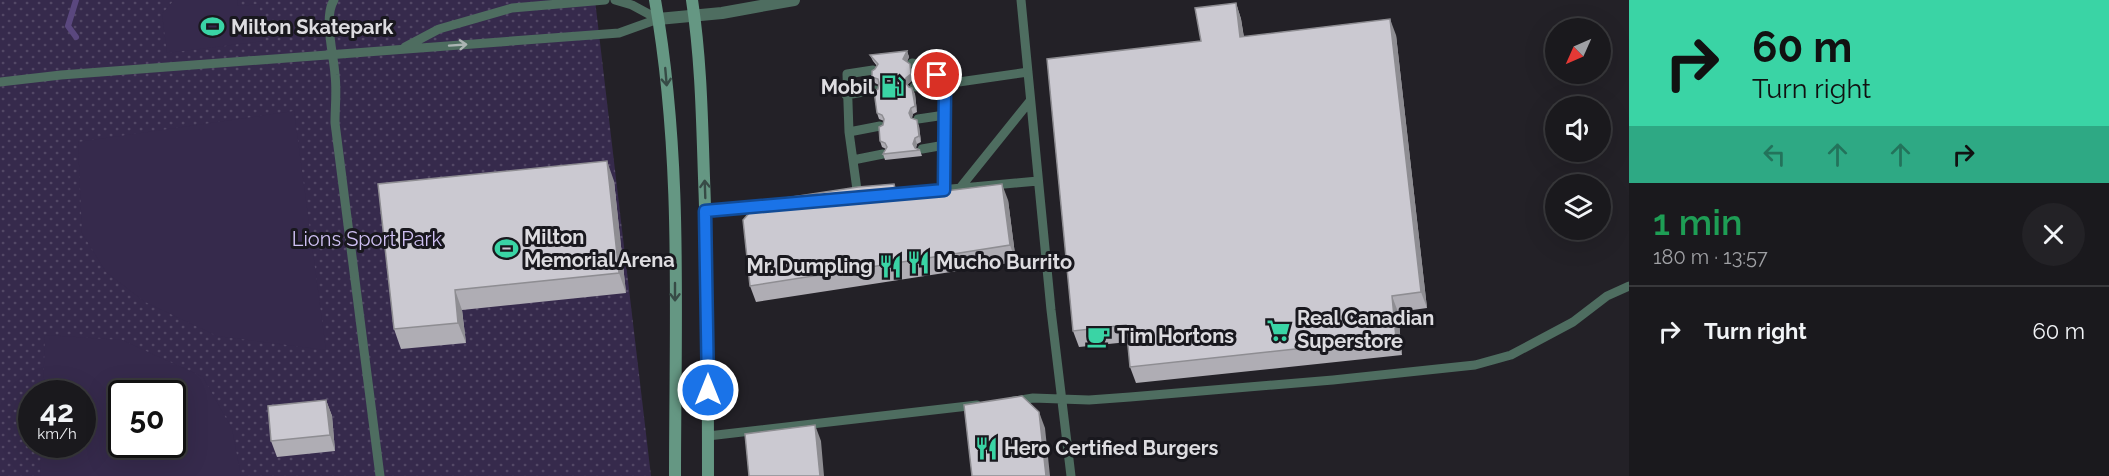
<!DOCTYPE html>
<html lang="en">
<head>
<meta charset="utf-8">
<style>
	:root { --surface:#1a191d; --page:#232226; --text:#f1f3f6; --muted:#9fa0a4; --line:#38383b }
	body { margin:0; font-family:Raleway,sans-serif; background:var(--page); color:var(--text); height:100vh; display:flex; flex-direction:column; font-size:22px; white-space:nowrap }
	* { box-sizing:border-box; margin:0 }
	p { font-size:20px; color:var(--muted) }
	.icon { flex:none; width:33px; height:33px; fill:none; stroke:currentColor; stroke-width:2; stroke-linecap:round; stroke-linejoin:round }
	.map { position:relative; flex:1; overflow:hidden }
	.panel { display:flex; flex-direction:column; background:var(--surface); width:480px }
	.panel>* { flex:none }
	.hud { background:#3ad4a5; color:#111; overflow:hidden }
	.needle { width:39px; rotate:225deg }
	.fabs { position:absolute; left:1545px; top:18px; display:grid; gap:12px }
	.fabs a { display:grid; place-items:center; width:66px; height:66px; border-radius:50%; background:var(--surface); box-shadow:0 6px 24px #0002,0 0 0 2px var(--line); font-size:30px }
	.speed { position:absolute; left:18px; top:380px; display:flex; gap:12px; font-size:30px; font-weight:700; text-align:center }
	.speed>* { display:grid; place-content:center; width:78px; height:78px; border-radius:50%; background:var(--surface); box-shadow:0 6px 24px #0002,0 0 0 2px var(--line); line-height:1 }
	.speed small { font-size:15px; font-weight:400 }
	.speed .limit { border:3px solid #111; border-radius:9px; background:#fff; color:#111 }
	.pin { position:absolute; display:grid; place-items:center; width:51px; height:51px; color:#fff; margin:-26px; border:3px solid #fff; border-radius:50%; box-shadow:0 2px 6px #0007 }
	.me { position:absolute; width:66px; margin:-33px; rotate:0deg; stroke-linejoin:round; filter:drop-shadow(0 0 4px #0008) }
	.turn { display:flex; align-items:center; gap:21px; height:126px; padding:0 24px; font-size:27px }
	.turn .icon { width:78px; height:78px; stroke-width:2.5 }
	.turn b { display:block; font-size:42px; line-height:51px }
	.lanes { display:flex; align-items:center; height:57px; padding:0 24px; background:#0003; justify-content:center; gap:30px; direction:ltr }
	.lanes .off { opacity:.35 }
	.round { display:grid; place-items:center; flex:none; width:63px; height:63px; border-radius:32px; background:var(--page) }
	.head { display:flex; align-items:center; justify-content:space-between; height:102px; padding:0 24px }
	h1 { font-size:36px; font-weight:600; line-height:45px; color:#1e9e55 }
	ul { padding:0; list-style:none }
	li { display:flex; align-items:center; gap:18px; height:90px; padding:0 24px; border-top:2px solid var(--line) }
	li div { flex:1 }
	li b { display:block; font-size:22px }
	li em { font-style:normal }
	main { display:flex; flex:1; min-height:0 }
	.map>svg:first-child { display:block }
	.grass { fill:url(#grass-dots); fill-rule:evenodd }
	.pitch { fill:#362a4c; fill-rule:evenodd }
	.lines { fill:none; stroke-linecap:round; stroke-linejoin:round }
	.stream { stroke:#5a477e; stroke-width:6 }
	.service { stroke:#4e6d60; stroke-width:9 }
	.minor { stroke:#4e6d60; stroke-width:12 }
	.secondary { stroke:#659783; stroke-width:12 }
	.wall { fill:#afadb4 }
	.shaded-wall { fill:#8e8d92 }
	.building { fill:#cbc9d1; stroke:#8e8d92; stroke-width:1.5 }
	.oneway { stroke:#abb5b3 }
	.oneway2 { stroke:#374b46 }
	.route-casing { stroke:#114b97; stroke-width:15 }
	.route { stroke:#1a73e8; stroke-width:10 }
	.labels { text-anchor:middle; stroke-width:6; stroke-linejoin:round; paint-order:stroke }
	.poi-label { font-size:20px; font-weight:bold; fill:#dddce0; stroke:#19181e; text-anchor:start }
	.park-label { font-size:20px; fill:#cfc0f3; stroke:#19181e }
</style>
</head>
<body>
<main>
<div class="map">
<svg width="1629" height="476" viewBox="0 0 1629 476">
	<defs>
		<pattern id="grass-dots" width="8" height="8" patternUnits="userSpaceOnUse" patternTransform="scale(1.5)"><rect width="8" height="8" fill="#362a4c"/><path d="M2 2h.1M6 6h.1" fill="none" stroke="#534866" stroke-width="1.8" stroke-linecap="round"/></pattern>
	</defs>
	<rect width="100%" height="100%" fill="#232127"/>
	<!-- grass -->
	<path class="grass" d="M0,0H595L651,476H0ZM32,393H82V444H32ZM122,393H172V444H122Z"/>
	<!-- pitch -->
	<path class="pitch" d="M174,0H237L238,6L259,4L263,41L167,53L162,14Z
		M294,111L326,350L217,336L145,302L106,272L82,233L78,142Z
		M45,335L122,340L203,377L232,429L241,476H40L41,444H82V393H43ZM122,393H172V444H122Z"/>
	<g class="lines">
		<!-- stream -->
		<path class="stream" d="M76,0L68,26L76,37"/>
		<!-- service -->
		<path class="service" d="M334,0C323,17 334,56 335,75C337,91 335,107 335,123L380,476
			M615,0L632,5L658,19
			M1021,0L1051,310L1071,476
			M405,47L439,29L512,8L605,0
			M912,63L928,66L945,84
			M0,82L61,75L619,33L658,19
			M914,87L945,84
			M846,95L875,90
			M918,119L945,115
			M849,132L880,126
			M922,149L945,145
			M853,160L883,154
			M960,188L1030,101
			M944,190L945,84L1028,72
			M887,195L1038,181
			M858,197L849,132L847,74L873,70
			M705,211L766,205
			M1014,401L1033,398L1089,400L1130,397L1333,380L1475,365L1511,355L1573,322L1607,296L1629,286
			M708,436L977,405"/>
		<!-- minor -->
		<path class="minor" d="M658,19L722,13L794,0"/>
		<!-- secondary -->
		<path class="secondary" d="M655,0C683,157 675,317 675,476
			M692,0C701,59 702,118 704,178C708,277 708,377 708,476"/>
	</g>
	<!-- wall -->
	<path class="wall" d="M1236,3L1241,19L1244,37L1396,35L1427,308L1398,312L1402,355L1136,383L1130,367L1128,342L1079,347L1073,331L1201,41Z
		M907,51L909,57L907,61L912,70L913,80L908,84V86L912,88L915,94L917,112L913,114L912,118L919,126L921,142L917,144L916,148L920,150L922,156L885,160L883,154L886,149L882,147L880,141L884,121L879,119L877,113L878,89L879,85L875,83L872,77L877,66L873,61L870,55Z
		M614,181L626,293L462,310L466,343L401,349L394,329Z
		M894,184L898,197L1008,200L1016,262L756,302L750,286Z
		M326,400L332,416L335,451L277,457L271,441Z"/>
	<!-- shaded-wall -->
	<path class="shaded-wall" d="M1236,3L1241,19L1246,53L1240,37Z
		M1390,19L1396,35L1427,308L1421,292Z
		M907,51L909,57L906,65L903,59Z
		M910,64L912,70L913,80L908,84L907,88L905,82Z
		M912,88L915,94L917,112L915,106Z
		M911,108L913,114L911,119L909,113Z
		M917,120L919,126L921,142L919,136Z
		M915,138L917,144L915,150L913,144Z
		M607,161L614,181L626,293L619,273Z
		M1002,184L1008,200L1016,262L1010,245Z
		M455,290L462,310L466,343L458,323Z
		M1392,296L1398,312L1402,355L1396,338Z
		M326,400L332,416L335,451L330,435Z
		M1039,412L1045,428L1050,476H1046Z
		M815,425L821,441L824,476H820Z"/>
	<!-- building -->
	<path class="building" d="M1236,3L1240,37L1390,19L1421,292L1392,296L1396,338L1130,367L1126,325L1073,331L1047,59L1201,41L1195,8Z
		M907,51L903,59L910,64L911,74L906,78L905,82L909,87L912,88L915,106L911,108L909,113L911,118L917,120L919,136L915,138L913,144L915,148L920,150L883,154L887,147L885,143L880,141L879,127L883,125L884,119L882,115L877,113L874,91L878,89L879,83L878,79L872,77V71L875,69L878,64L870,55Z
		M607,161L619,273L455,290L458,323L394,329L378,184Z
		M894,184L897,197L1002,184L1010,245L750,286L743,220L759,202L858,187Z
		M1022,396L1039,412L1046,476H972L964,405Z
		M326,400L330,435L271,441L268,406Z
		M815,425L820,476H749L745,434Z"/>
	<!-- one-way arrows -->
	<defs><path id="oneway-shaft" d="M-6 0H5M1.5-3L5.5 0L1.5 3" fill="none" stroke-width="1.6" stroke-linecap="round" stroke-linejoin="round" transform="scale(1.5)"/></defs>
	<use class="oneway" href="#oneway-shaft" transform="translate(458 45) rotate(-4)"/>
	<g class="oneway2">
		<use href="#oneway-shaft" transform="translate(666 77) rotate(85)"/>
		<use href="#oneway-shaft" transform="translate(705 189) rotate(-92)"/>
		<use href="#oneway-shaft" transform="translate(675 292) rotate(90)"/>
	</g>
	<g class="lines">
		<defs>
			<path id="route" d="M708,390L705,211L944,190L945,84L937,75"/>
		</defs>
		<!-- route casing -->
		<use href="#route" class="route-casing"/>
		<!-- route -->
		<use href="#route" class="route"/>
	</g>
	<!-- icons -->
	<defs>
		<symbol id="stadium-bare" viewBox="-9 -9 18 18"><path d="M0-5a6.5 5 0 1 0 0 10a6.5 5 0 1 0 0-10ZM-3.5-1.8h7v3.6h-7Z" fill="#3ad4a5" stroke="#19181e" stroke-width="2.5" paint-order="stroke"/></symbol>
		<symbol id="fuel-bare" viewBox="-9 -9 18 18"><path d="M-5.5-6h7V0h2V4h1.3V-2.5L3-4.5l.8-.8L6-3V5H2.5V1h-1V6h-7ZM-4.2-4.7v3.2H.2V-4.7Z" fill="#3ad4a5" stroke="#19181e" stroke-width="2.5" paint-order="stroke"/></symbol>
		<symbol id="restaurant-bare" viewBox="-9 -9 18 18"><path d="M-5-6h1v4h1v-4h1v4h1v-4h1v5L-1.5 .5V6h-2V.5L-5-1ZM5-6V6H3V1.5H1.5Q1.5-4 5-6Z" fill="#3ad4a5" stroke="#19181e" stroke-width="2.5" paint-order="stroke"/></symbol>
		<symbol id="supermarket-bare" viewBox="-9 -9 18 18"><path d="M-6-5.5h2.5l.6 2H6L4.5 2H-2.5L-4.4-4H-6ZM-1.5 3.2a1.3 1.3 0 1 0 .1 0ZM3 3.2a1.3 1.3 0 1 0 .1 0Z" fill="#3ad4a5" stroke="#19181e" stroke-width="2.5" paint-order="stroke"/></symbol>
		<symbol id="cafe-bare" viewBox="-9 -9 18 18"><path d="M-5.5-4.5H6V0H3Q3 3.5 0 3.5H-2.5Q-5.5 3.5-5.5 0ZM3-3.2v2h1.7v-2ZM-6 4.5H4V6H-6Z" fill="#3ad4a5" stroke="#19181e" stroke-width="2.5" paint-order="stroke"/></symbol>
	</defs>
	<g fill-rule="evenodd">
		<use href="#stadium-bare" x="196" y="10" width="33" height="33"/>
		<use href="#fuel-bare" x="876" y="70" width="33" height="33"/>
		<use href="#stadium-bare" x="490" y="232" width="33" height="33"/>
		<use href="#restaurant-bare" x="902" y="246" width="33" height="33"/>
		<use href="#restaurant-bare" x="874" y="250" width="33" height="33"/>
		<use href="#supermarket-bare" x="1262" y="314" width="33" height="33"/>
		<use href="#cafe-bare" x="1082" y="320" width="33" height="33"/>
		<use href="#restaurant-bare" x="970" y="432" width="33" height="33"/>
	</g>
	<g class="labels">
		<!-- poi labels -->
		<g class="poi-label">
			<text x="231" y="34">Milton Skatepark</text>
			<text x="874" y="94" text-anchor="end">Mobil</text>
			<text x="524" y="244">Milton<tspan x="524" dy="23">Memorial Arena</tspan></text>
			<text x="936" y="269">Mucho Burrito</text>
			<text x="873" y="273" text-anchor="end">Mr. Dumpling</text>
			<text x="1297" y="325">Real Canadian<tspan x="1297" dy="23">Superstore</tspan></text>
			<text x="1117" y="343">Tim Hortons</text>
			<text x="1004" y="455">Hero Certified Burgers</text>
		</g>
		<!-- park labels -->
		<g class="park-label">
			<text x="367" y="246">Lions Sport Park</text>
		</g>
	</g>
</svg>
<div class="fabs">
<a><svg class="needle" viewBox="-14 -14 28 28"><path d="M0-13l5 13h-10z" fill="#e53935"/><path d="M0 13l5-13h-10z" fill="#9fa0a4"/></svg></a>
<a><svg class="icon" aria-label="sound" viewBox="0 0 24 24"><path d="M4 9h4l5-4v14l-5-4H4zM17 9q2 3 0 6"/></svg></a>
<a><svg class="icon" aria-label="layers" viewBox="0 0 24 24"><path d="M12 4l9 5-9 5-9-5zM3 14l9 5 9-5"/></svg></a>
</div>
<div class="speed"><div>42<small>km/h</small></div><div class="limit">50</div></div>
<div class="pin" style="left:937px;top:75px;background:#d93025"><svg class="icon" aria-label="arrive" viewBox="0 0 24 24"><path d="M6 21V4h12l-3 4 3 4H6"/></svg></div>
<svg class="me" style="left:708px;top:390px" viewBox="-20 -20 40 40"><circle r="17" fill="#1a73e8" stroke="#fff" stroke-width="3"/><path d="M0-11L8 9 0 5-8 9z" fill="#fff"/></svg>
</div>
<section class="panel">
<div class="hud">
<div class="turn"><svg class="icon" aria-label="right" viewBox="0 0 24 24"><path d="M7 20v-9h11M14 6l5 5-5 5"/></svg><div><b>60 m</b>Turn right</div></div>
<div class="lanes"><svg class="icon off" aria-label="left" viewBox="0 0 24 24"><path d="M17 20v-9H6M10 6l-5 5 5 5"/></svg><svg class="icon off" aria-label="ahead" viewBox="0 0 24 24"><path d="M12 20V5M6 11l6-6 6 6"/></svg><svg class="icon off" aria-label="ahead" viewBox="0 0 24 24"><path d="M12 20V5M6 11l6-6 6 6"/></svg><svg class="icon" aria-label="right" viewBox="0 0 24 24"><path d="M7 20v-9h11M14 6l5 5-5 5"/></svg></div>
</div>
<div class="head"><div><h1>1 min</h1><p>180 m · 13:57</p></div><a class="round"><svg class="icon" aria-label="close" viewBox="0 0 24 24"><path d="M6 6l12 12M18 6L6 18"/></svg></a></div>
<ul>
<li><svg class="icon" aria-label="right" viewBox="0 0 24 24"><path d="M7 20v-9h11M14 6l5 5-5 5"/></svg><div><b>Turn right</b></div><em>60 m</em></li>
</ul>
</section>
</main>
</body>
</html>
